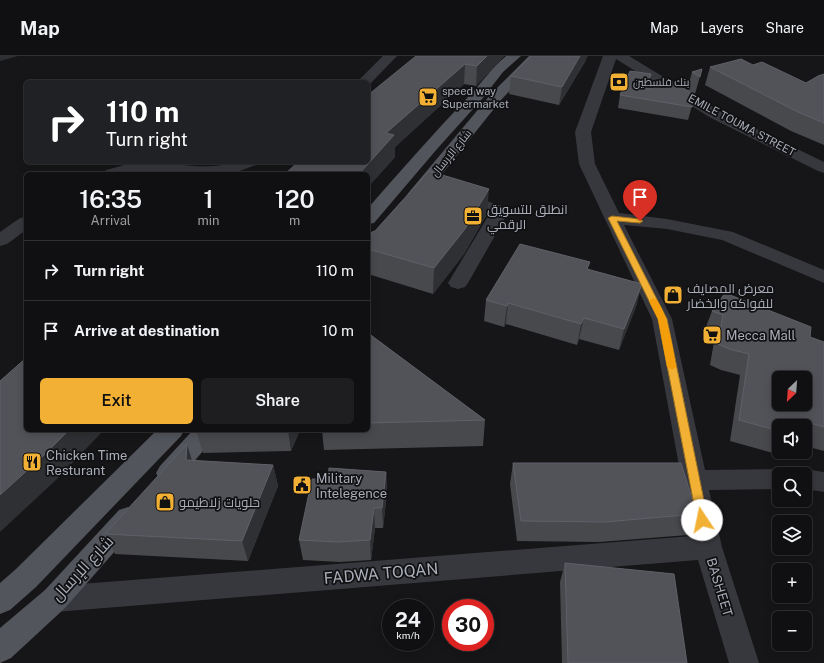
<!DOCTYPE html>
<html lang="en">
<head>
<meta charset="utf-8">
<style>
	:root { --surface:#101012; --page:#1e1e20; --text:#f1f3f6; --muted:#9c9d9f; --line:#303032; --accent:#f2b134 }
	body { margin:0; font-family:"Public Sans",Cairo,sans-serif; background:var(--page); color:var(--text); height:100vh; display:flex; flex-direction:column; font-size:15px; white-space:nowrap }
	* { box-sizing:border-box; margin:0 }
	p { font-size:13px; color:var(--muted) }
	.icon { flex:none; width:22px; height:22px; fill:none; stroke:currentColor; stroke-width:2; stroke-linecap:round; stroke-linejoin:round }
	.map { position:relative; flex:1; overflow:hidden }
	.panel { position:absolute; left:24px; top:116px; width:346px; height:260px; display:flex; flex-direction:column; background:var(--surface); border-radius:6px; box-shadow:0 2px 10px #0003,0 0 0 1px var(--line) }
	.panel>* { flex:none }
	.guide { position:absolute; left:24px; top:24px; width:346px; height:84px; border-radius:6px; box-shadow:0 2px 10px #0003,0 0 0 1px var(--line); background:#202124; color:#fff; overflow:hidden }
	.needle { width:26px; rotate:205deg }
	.controls { position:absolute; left:772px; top:315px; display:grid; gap:8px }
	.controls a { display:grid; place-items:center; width:40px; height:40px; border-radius:6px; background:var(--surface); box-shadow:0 2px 10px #0003,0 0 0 1px var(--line); font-size:20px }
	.speed { position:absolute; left:382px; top:543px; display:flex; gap:8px; font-size:20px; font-weight:700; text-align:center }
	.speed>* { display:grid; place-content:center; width:52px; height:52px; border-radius:50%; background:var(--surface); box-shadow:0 2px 10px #0003,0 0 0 1px var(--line); line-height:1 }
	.speed small { font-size:10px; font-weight:400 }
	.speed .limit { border:6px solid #d22; background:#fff; color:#111 }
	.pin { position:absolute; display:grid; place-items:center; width:34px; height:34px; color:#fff; margin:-41px -17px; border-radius:50% 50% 50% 0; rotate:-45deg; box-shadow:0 0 4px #0007 }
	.pin .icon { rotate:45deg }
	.me { position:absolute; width:44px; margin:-22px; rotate:349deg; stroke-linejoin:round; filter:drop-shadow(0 0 3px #0008) }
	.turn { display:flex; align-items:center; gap:14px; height:84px; padding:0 16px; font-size:18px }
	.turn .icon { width:52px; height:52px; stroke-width:2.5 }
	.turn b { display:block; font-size:28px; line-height:34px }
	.eta { display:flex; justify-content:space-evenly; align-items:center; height:68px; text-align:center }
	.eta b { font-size:24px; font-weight:600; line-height:28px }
	.cta { display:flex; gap:8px; margin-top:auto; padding:8px 16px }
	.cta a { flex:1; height:46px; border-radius:6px; background:var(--accent); color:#111; font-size:16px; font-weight:600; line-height:46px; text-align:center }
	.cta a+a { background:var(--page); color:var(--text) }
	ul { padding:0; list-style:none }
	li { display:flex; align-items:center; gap:12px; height:60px; padding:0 16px; border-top:1px solid var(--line) }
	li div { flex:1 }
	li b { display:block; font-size:15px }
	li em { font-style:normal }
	header { display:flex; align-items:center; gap:24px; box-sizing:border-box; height:56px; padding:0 20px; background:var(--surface); border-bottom:1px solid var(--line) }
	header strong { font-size:19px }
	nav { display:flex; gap:22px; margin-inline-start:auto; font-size:14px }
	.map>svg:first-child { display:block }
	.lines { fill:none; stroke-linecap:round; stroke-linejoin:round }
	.minor { fill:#37383d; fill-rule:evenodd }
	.major { fill:#53555c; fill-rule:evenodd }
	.wall { fill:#47494d }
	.shaded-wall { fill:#2f3033 }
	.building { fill:#525359; stroke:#5f6168; fill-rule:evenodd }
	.route { fill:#f2b134; stroke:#9d7322 }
	.slow { fill:#f59e0b }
	.labels { text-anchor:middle; stroke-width:3.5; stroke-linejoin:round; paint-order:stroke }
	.far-poi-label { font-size:11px; fill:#a8adb8; stroke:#111113; text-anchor:start }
	.far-street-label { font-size:11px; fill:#a8adb8; stroke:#111113 }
	.poi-label { font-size:13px; fill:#a8adb8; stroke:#111113; text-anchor:start }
	.street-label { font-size:13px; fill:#a8adb8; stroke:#111113 }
	.near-street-label { font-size:16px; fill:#a8adb8; stroke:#111113 }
</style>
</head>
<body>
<header>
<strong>Map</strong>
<nav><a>Map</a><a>Layers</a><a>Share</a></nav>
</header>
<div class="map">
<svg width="824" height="607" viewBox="0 0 824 607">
	<rect width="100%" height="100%" fill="#161618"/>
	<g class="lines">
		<!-- minor -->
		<path class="minor" d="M383,0H397L369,29L368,26H357Z
			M603,0H629L721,56L824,106V117L818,115L711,62L616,3L591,76L595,108L619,157L667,163L733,176L824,214V227L722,184L667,173L624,169L672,263L705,414L779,413L788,416L789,418H779V433L709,434L722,491L759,607H729L698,504L55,556L45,552L40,543L45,534L55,530L692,480L652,263L579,108L575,76Z
			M235,106H258L256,109L231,118H104L106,114C115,112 124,108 133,107C165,103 204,117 235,106Z
			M459,137L506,151L509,155L468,227L465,231L458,233L451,231L448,227L490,157L453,146L450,142L453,138Z
			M26,161V174L7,188L0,190V176L20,162Z
			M805,413L824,416V436L805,433V418H795L796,416Z"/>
		<!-- major -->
		<path class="major" d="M506,0H521L503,16L482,43L437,93L374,167L368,168V152C401,114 434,77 469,40C482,27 491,12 506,0Z
			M529,0H543L501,44L422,143L416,144L410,143L407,139L410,135L491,38Z
			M157,374H184L181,380L36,531L10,554L0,558V527L16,513Z
			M193,374H219L216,380L178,424L169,427L160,424L156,417L160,410Z
			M128,451L137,454L141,462L137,470L65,552L11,602L0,607V572L45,534L119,454Z"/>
	</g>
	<!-- wall -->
	<path class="wall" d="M416,0H504L476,30L464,28L395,91V101L368,131Z
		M586,4L559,49L509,38L511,20Z
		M753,9L806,27L824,18V89L791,75L705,29L710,11Z
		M702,13L695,38L687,34L692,16Z
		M649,31L648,33L695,39L688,64L618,52L620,39Z
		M487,158L464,198L433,238L368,218V180Z
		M588,213L637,248L619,294L579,283L577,289L506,268L504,271L484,265L486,244Z
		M712,255L810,281L824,286V395L805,390V370H779V396H786L784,400L730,385L740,319L721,314L710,309L715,280L704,276Z
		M368,277L485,364L483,390L324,394L322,374H368Z
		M196,374H300L291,395L203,397Z
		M192,405L273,409L278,430L248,505L115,498L105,478Z
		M513,407L697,458L688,479L599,486L517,485L510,428Z
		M386,416L387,436L383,472H375L371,504L340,506L303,504L299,484L328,423Z
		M565,507L687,607H562L560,526Z"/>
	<!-- shaded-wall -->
	<path class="shaded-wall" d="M0,0H18L0,5Z
		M487,0H504L476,30L477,10Z
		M580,0H588L559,49L562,31Z
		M465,8L464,28L395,91V101L368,131V118H359L386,77Z
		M651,18L649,31L644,43L646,33Z
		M489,133L487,158L464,198L433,238L434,212Z
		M642,228L637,248L619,294L624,273Z
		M508,247L506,268L504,271L507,250Z
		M584,262L579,283L577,289L581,268Z
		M69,374H104L56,424L0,476V439Z
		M288,374H300L291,395Z
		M187,388L193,408L186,404Z
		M273,409L278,430L248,505L242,485Z
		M386,416L387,436L383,472L382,452Z
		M374,452L375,472L371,504L370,484Z"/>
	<!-- building -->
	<path class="building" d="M416,0H487L477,10L465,8L386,77L394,79L359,118H285L298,106H368V39Z
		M531,0H580L562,31L511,20Z
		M741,3L753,9L762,6L806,27L818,20L824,18V67L798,56L710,11Z
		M702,13L700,21L692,16Z
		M630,15L651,18L646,33L673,26L695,39L692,51L620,39Z
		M429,115L489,133L465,173L434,212L368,193V180L372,176L375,175Z
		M520,188L590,206L587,213L642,228L624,273L584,262L581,268L508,247L507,250L486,244Z
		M725,237L811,271L810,281L824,286V371L796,363V370H779V375L739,364L749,298L729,293L718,288L723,259L712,255ZM779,322H805V348H779Z
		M368,277L485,364L368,367Z
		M26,302V374H69L43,400L0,439V325Z
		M187,388L186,404L273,409L242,485L105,478Z
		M513,407H681L697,458L605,466L521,465Z
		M329,412L386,416L382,452H374L370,484L337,486L299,484L312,423H328Z
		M565,507L674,518L687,607H568Z"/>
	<!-- route -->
	<path class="route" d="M612,160L640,163L643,165L640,167L617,165L667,263L708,464L706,467L702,469L698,467L697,464L658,263L608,162Z"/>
	<!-- slow -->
	<path class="slow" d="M653,242C666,246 674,297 676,311L672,314L667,311L658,263L649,245Z"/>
	<!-- icons -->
	<defs>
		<symbol id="bank-square" viewBox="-11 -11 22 22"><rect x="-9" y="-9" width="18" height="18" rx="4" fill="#f2b134" stroke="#111113"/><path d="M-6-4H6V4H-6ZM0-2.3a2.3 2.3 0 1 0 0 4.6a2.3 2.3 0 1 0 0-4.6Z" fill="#111"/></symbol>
		<symbol id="supermarket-square" viewBox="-11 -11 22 22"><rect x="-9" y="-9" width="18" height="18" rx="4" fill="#f2b134" stroke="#111113"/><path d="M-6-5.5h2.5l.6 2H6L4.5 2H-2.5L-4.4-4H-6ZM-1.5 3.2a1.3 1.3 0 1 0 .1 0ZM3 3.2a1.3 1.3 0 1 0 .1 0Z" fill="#111"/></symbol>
		<symbol id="office-square" viewBox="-11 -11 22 22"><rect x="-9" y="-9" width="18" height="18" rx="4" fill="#f2b134" stroke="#111113"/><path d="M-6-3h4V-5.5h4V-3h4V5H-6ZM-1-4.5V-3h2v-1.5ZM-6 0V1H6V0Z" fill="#111"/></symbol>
		<symbol id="shop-square" viewBox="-11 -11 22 22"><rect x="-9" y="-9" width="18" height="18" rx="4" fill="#f2b134" stroke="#111113"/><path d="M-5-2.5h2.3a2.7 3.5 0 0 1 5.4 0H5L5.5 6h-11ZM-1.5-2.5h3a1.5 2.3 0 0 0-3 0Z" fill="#111"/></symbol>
		<symbol id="restaurant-square" viewBox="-11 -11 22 22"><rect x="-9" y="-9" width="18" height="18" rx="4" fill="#f2b134" stroke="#111113"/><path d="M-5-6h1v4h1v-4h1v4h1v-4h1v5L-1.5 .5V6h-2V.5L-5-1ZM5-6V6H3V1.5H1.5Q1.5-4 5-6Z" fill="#111"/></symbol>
		<symbol id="civic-square" viewBox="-11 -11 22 22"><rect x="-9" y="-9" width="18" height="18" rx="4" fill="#f2b134" stroke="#111113"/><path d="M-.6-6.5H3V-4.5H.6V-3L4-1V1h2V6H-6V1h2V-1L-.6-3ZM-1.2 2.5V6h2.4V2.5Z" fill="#111"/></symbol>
	</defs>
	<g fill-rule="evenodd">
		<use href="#bank-square" x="608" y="15" width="22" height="22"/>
		<use href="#supermarket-square" x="417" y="30" width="22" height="22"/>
		<use href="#office-square" x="462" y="149" width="22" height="22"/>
		<use href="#shop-square" x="662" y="228" width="22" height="22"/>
		<use href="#supermarket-square" x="701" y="268" width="22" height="22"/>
		<use href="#restaurant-square" x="21" y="395" width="22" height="22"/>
		<use href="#civic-square" x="291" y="418" width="22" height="22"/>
		<use href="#shop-square" x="154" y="435" width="22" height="22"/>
	</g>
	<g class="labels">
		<!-- far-poi labels -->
		<g class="far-poi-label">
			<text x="633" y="30">بنك فلسطين</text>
			<text x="442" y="39">speed way<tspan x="442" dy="13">Supermarket</tspan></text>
		</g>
		<!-- far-street labels -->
		<g class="far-street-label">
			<text transform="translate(742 69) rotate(28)" y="4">EMILE TOUMA STREET</text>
			<text transform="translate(451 97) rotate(-51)" y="4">شارع الإرسال</text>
		</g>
		<!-- poi labels -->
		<g class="poi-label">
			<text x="487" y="158">انطلق للتسويق<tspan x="487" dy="15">الرقمي</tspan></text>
			<text x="687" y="237">معرض المصايف<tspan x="687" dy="15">للفواكه والخضار</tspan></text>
			<text x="726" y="284">Mecca Mall</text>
			<text x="46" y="404">Chicken Time<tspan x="46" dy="15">Resturant</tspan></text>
			<text x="316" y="427">Military<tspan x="316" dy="15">Intelegence</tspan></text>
			<text x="179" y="451">حلويات زلاطيمو</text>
		</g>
		<!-- street labels -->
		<g class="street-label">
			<text transform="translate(720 531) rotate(73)" y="5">BASHEET</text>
		</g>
		<!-- near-street labels -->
		<g class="near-street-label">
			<text transform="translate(82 512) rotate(-47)" y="6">شارع الإرسال</text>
			<text transform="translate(381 517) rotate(-5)" y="6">FADWA TOQAN</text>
		</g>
	</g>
</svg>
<div class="controls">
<a><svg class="needle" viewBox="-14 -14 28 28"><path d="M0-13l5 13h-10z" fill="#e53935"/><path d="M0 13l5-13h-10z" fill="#9c9d9f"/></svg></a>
<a><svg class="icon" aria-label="sound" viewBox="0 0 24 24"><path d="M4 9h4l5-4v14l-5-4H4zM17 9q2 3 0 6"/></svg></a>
<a><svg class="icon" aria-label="search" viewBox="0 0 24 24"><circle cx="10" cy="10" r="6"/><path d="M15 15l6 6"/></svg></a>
<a><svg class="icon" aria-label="layers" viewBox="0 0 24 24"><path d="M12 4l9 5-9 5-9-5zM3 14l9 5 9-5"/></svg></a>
<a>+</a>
<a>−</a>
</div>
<div class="speed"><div>24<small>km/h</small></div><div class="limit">30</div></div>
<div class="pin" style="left:640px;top:165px;background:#d93025"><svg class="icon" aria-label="arrive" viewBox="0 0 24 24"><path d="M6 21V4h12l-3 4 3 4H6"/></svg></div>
<svg class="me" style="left:702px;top:464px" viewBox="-20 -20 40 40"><circle r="19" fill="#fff"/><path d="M0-13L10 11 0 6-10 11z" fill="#f2b134"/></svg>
<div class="guide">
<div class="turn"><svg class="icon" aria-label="right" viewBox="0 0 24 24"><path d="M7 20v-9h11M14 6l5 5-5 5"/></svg><div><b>110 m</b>Turn right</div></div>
</div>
<section class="panel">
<div class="eta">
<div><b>16:35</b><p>Arrival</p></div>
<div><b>1</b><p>min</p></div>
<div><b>120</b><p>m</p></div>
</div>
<ul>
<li><svg class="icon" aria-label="right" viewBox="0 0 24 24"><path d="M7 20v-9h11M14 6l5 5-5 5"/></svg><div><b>Turn right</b></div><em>110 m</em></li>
<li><svg class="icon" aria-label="arrive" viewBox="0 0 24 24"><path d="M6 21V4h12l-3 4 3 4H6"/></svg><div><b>Arrive at destination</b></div><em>10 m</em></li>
</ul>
<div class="cta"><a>Exit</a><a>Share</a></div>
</section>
</div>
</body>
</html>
